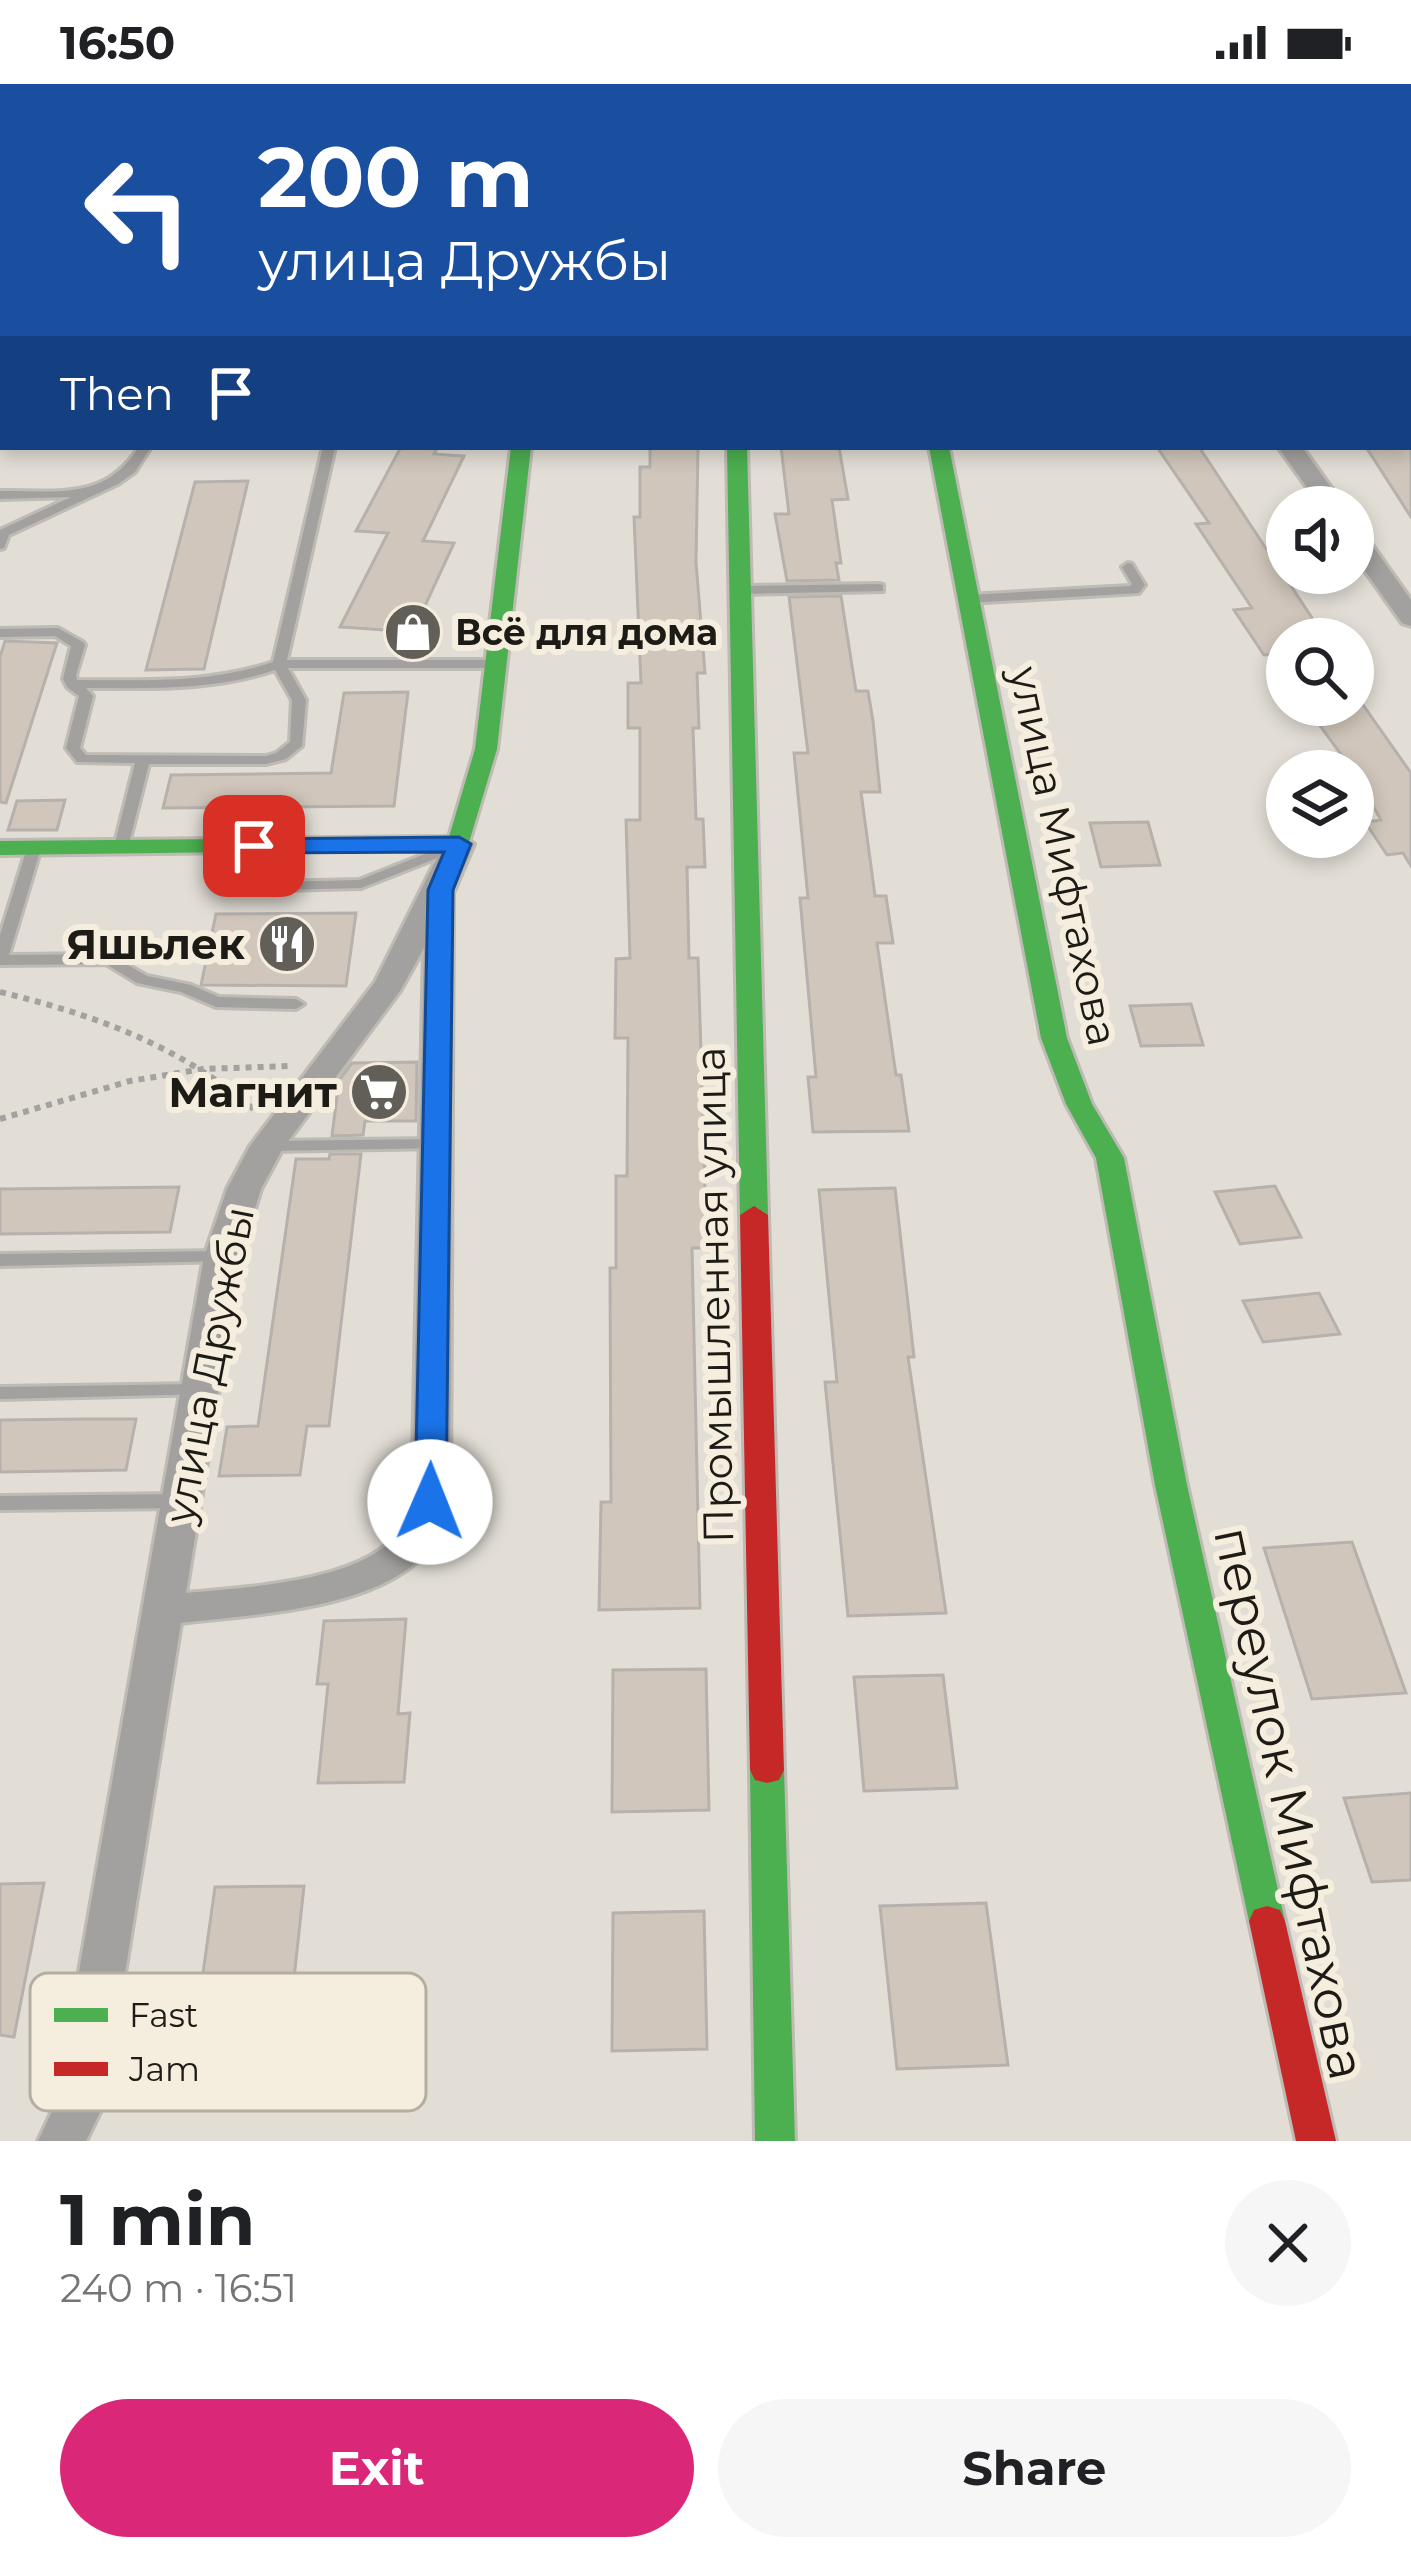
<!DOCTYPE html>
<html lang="en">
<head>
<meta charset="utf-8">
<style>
	:root { --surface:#fff; --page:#f6f6f6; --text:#202124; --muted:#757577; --accent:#db2777 }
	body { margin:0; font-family:Montserrat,sans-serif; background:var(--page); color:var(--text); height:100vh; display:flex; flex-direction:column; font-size:45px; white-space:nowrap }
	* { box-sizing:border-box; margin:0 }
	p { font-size:39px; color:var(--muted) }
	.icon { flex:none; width:66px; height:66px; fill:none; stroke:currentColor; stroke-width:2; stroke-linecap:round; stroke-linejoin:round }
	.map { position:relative; height:2057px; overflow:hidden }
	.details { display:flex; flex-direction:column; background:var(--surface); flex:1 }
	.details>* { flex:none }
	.hud { position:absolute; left:0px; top:0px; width:1413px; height:366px; box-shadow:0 6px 18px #0003; background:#1a4fa0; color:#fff; overflow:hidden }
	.tools { position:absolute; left:1266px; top:402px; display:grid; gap:24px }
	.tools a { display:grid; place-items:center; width:108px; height:108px; border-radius:50%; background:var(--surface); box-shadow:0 6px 18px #0003; font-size:60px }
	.pin { position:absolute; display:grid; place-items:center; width:102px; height:102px; color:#fff; margin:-51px; border-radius:24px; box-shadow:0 6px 18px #0006 }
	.me { position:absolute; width:132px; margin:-66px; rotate:1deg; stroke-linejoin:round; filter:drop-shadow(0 0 9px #0008) }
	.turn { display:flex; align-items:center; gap:42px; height:252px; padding:0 60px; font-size:54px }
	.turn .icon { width:156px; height:156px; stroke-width:2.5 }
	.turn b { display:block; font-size:84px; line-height:102px }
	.then { display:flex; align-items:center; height:114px; padding:0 60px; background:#0003; gap:24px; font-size:45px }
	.round { display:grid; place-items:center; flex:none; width:126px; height:126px; border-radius:63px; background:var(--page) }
	.summary { display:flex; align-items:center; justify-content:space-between; height:204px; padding:0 60px }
	h1 { font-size:72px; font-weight:700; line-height:90px }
	.cta { display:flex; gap:24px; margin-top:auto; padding:24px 60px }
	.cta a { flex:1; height:138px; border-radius:72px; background:var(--accent); color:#fff; font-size:48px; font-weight:700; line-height:138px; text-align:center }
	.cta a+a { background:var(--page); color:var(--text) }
	.status { display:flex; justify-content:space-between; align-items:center; height:84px; padding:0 60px; background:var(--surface); direction:ltr }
	.status svg { height:33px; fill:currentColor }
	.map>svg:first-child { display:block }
	.industrial { fill:#e0d7de }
	.building { fill:#d0c6bb; stroke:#b6b1ac; stroke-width:3 }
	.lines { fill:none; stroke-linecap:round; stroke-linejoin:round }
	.lane-casing { stroke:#bebab4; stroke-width:6 }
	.street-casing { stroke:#bebab4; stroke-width:6 }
	.fast-casing { stroke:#bebab4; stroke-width:6 }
	.jam-casing { stroke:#bebab4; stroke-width:6 }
	.path { stroke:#a4a29f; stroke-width:6; stroke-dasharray:6 6; stroke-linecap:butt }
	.lane { fill:#a3a19f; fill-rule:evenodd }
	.street { fill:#a3a19f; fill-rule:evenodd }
	.fast { fill:#4caf50; fill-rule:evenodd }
	.jam { fill:#c62828; fill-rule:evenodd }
	.route { fill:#1a73e8; stroke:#114b97; stroke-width:3 }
	.labels { text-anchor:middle; stroke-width:12; stroke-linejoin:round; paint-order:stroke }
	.far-poi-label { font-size:36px; font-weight:bold; fill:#1d1b16; stroke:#f5edde; text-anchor:start }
	.street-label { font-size:42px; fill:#1d1b16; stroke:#f5edde }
	.poi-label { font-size:42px; font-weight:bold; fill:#1d1b16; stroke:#f5edde; text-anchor:end }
	.near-street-label { font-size:51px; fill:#1d1b16; stroke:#f5edde }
	.key { fill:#f5edde; stroke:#b4aea2; stroke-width:3 }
	.key-label { font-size:33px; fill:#1d1b16 }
</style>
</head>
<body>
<div class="status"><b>16:50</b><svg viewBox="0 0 49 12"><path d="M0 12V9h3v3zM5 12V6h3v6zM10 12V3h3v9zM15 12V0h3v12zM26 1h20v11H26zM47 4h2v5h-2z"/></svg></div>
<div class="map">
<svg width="1411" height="2057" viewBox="0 0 1411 2057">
	<rect width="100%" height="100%" fill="#e2ded6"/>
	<!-- industrial -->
	<path class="industrial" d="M0,0H1411V242L1410,3H3L0,225Z"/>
	<!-- building -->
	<path class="building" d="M401,363H438L434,370L464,372L423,457L454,459L413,548L340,543L388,449L356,447Z
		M650,363H698L696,478L705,589H697L699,644H693L696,735H703L705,783H687L689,874H698L704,1061L706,1164H692L700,1524L599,1526L601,1418H611L610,1184H616V1092H627L628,954H615L616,875L630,874L626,736H640V644H628V599H641L634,433H640V383H650Z
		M781,363H839L848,415L832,416L841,479H836L839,496L787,497L775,430H789Z
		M1157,363H1199L1326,555H1287V569L1264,571L1234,526L1252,524L1196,440L1209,439Z
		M1366,363H1411V433Z
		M248,397L204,585L146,586L195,398Z
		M841,512L856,607H868L873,637L880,708H861L875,812H886L893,859H877L896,991H901L909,1047L813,1048L808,993H816L800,814H808L794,669H808L789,513Z
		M5,557L57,559L6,719L0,718V573Z
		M408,608L394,722L163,724L171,691L331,689L344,609Z
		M1305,621H1363L1411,689V782L1403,769L1387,771L1365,738L1381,736L1353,687Z
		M65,716L57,746H8L17,717Z
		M1148,738L1160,781L1101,783L1090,739Z
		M356,829L346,902L201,901L216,830Z
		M1191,920L1203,961L1141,962L1130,922Z
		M417,978L416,1037H365L363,1051L332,1052L339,996L352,979Z
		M330,1070H361L329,1342H307L300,1391L219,1392L227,1343L258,1342L296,1075H329Z
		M1275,1102L1301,1153L1240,1160L1215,1108Z
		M179,1103L170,1148L0,1150V1105Z
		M895,1104L914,1273H908L946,1529L848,1532L825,1298H837L819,1106Z
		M1319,1209L1340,1250L1263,1258L1243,1217Z
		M85,1335H136L126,1386L0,1388V1336Z
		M1352,1458L1406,1609L1312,1615L1264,1464Z
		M406,1535L398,1630L410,1629L404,1698L318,1699L328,1600H317L324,1537Z
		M706,1585L709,1726L612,1728L613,1586Z
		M943,1591L957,1704L864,1707L854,1593Z
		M1411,1709V1796L1372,1798L1344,1714Z
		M44,1799L14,1953L0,1951V1800Z
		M304,1802L287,1959L193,1961L215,1803Z
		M986,1819L1008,1981L897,1985L880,1822Z
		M704,1827L707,1965L612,1967L613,1829Z"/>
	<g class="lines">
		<defs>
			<path id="lane" d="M561,0H576L581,3H566Z
				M1410,85H1411V91H1410Z
				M0,140H3V146H0Z
				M1410,180H1411V186H1410Z
				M0,326H3V332H0Z
				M139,363H151L135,388L118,400L9,451L4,464L0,465V446L71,413L0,415V407C57,406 104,418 139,363Z
				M323,363H335L287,576H496L503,580L496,584H288L306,616L302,662L286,675L266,680H149L128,763L126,766H116L114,763L135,679L77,678L66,664L79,612L67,603L63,595L71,562L55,552L0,553V545L58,544L83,558L85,561L76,591L77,596C143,596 209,600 273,578ZM275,586L292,616L290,658L276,669L266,672L86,671L80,664L93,612L86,604C150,604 214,607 275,586Z
				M1128,479L1132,480L1145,501L1139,509L968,519L962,515L968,511L1130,502L1132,500L1122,483Z
				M879,500L883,501V507L740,510L734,506L740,502Z
				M458,757L465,761L463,764L361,804L229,807L222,803L229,799L359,796Z
				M34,760L41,764L9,871L109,870L147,892L191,901L219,913L296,915L304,920L296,925L216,923L181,908L137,899L106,880L0,881V851L27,764Z
				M436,1055L444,1060L442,1064L267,1067L259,1062L267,1057Z
				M222,1167L228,1169L231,1173L228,1177L0,1182V1170Z
				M199,1300L206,1302L208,1306L206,1310L0,1315V1303Z
				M180,1410L187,1412L190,1417L187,1422L180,1424L0,1426V1412Z"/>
			<path id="street" d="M1278,363H1302L1345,423H1321Z
				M1353,445L1362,447L1411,516V542L1402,539L1353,470Z
				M459,751L474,760L453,809L450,1418C445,1432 441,1448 432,1461C386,1526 253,1530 181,1539L104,2020L86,2057H38L56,2019L204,1173L227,1105L250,1062L375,898L444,760ZM424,864L412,1418C408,1426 406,1438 401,1445C366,1499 244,1503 186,1509L240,1173L261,1105L283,1064L400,907Z"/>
			<path id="fast" d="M0,233H3V243H0Z
				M511,363H531L497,665L467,765L0,771V757L449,753L475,665Z
				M727,363H747L768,1131L754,1140L740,1131Z
				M929,363H949L1067,954L1092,1020L1124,1074L1187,1401L1285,1837L1280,1848L1267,1852L1254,1848L1249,1837L1155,1401L1096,1074L1066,1020L1041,954Z
				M767,1673L779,1676L784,1686L795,2057H755L750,1686L755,1676Z"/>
			<path id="jam" d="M1410,248H1411V258H1410Z
				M754,1122L768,1131L784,1686L779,1696L767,1699L755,1696L750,1686L740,1131Z
				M1267,1822L1280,1826L1285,1837L1336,2057H1296L1249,1837L1254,1826Z"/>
		</defs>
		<!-- lane casing -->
		<use href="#lane" class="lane-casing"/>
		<!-- street casing -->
		<use href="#street" class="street-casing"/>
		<!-- fast casing -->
		<use href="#fast" class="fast-casing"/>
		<!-- jam casing -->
		<use href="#jam" class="jam-casing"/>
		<!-- path -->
		<path class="path" d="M0,908C96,931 183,963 258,1029
			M0,1035L130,997L203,985L290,982"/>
		<!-- lane -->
		<use href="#lane" class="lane"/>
		<!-- street -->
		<use href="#street" class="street"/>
		<!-- fast -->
		<use href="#fast" class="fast"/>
		<!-- jam -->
		<use href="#jam" class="jam"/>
	</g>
	<!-- route -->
	<path class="route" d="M459,753L471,760L453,806L446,1418L442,1426H419L415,1418L428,806L444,768L254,769L242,762L254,755Z"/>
	<!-- icons -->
	<defs>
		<symbol id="shop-disc" viewBox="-11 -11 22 22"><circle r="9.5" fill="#625f59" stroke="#f5edde"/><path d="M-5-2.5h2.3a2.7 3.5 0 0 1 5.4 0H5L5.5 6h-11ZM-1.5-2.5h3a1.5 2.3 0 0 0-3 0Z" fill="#fff"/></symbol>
		<symbol id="restaurant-disc" viewBox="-11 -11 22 22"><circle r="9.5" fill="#625f59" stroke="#f5edde"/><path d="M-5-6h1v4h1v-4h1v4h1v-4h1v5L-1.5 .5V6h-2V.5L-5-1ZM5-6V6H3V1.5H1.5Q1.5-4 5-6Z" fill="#fff"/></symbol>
		<symbol id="supermarket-disc" viewBox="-11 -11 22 22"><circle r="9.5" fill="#625f59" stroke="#f5edde"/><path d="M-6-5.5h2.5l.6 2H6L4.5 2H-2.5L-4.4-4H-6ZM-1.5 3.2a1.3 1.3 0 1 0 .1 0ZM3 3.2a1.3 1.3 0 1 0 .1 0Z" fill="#fff"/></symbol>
	</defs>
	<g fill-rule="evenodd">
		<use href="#shop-disc" x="380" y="515" width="66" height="66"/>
		<use href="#restaurant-disc" x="254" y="827" width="66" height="66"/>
		<use href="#supermarket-disc" x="346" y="975" width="66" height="66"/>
	</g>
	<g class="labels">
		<!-- far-poi labels -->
		<g class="far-poi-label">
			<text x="455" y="561">Всё для дома</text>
		</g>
		<!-- street labels -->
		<g class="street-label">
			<text transform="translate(1064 772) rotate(78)" y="15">улица Мифтахова</text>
			<text transform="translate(714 1211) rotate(-91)" y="15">Промышленная улица</text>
			<text transform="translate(209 1281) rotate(-79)" y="15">улица Дружбы</text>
		</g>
		<!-- poi labels -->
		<g class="poi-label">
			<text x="245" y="875">Яшьлек</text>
			<text x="337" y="1023">Магнит</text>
		</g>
		<!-- near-street labels -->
		<g class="near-street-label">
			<text transform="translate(1290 1719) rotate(78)" y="18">переулок Мифтахова</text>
		</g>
	</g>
	<!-- legend -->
	<rect x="30" y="1889" width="396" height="138" rx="18" class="key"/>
	<rect x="54" y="1924" width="54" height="14" fill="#4caf50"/>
	<rect x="54" y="1978" width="54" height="14" fill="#c62828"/>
	<g class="key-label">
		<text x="129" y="1943">Fast</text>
		<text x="129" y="1997">Jam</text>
	</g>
</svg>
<div class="tools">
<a><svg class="icon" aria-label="sound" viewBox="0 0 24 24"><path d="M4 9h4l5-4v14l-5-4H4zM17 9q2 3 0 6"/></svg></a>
<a><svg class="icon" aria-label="search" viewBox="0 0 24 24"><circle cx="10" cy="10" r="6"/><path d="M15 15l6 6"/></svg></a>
<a><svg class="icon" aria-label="layers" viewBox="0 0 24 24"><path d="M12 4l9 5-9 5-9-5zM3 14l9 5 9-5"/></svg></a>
</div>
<div class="pin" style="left:254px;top:762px;background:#d93025"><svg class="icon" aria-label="arrive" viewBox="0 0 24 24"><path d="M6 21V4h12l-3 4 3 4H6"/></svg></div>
<svg class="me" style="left:430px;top:1418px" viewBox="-20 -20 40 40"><circle r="19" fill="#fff"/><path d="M0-13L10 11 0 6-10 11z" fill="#1a73e8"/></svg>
<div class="hud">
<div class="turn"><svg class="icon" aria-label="left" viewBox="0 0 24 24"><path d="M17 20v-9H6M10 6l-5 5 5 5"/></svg><div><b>200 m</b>улица Дружбы</div></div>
<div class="then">Then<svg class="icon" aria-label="arrive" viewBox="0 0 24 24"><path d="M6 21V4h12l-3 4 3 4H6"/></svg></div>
</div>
</div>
<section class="details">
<div class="summary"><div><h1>1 min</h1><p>240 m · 16:51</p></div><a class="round"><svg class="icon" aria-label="close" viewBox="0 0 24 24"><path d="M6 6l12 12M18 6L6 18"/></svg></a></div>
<div class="cta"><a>Exit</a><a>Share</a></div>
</section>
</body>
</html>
